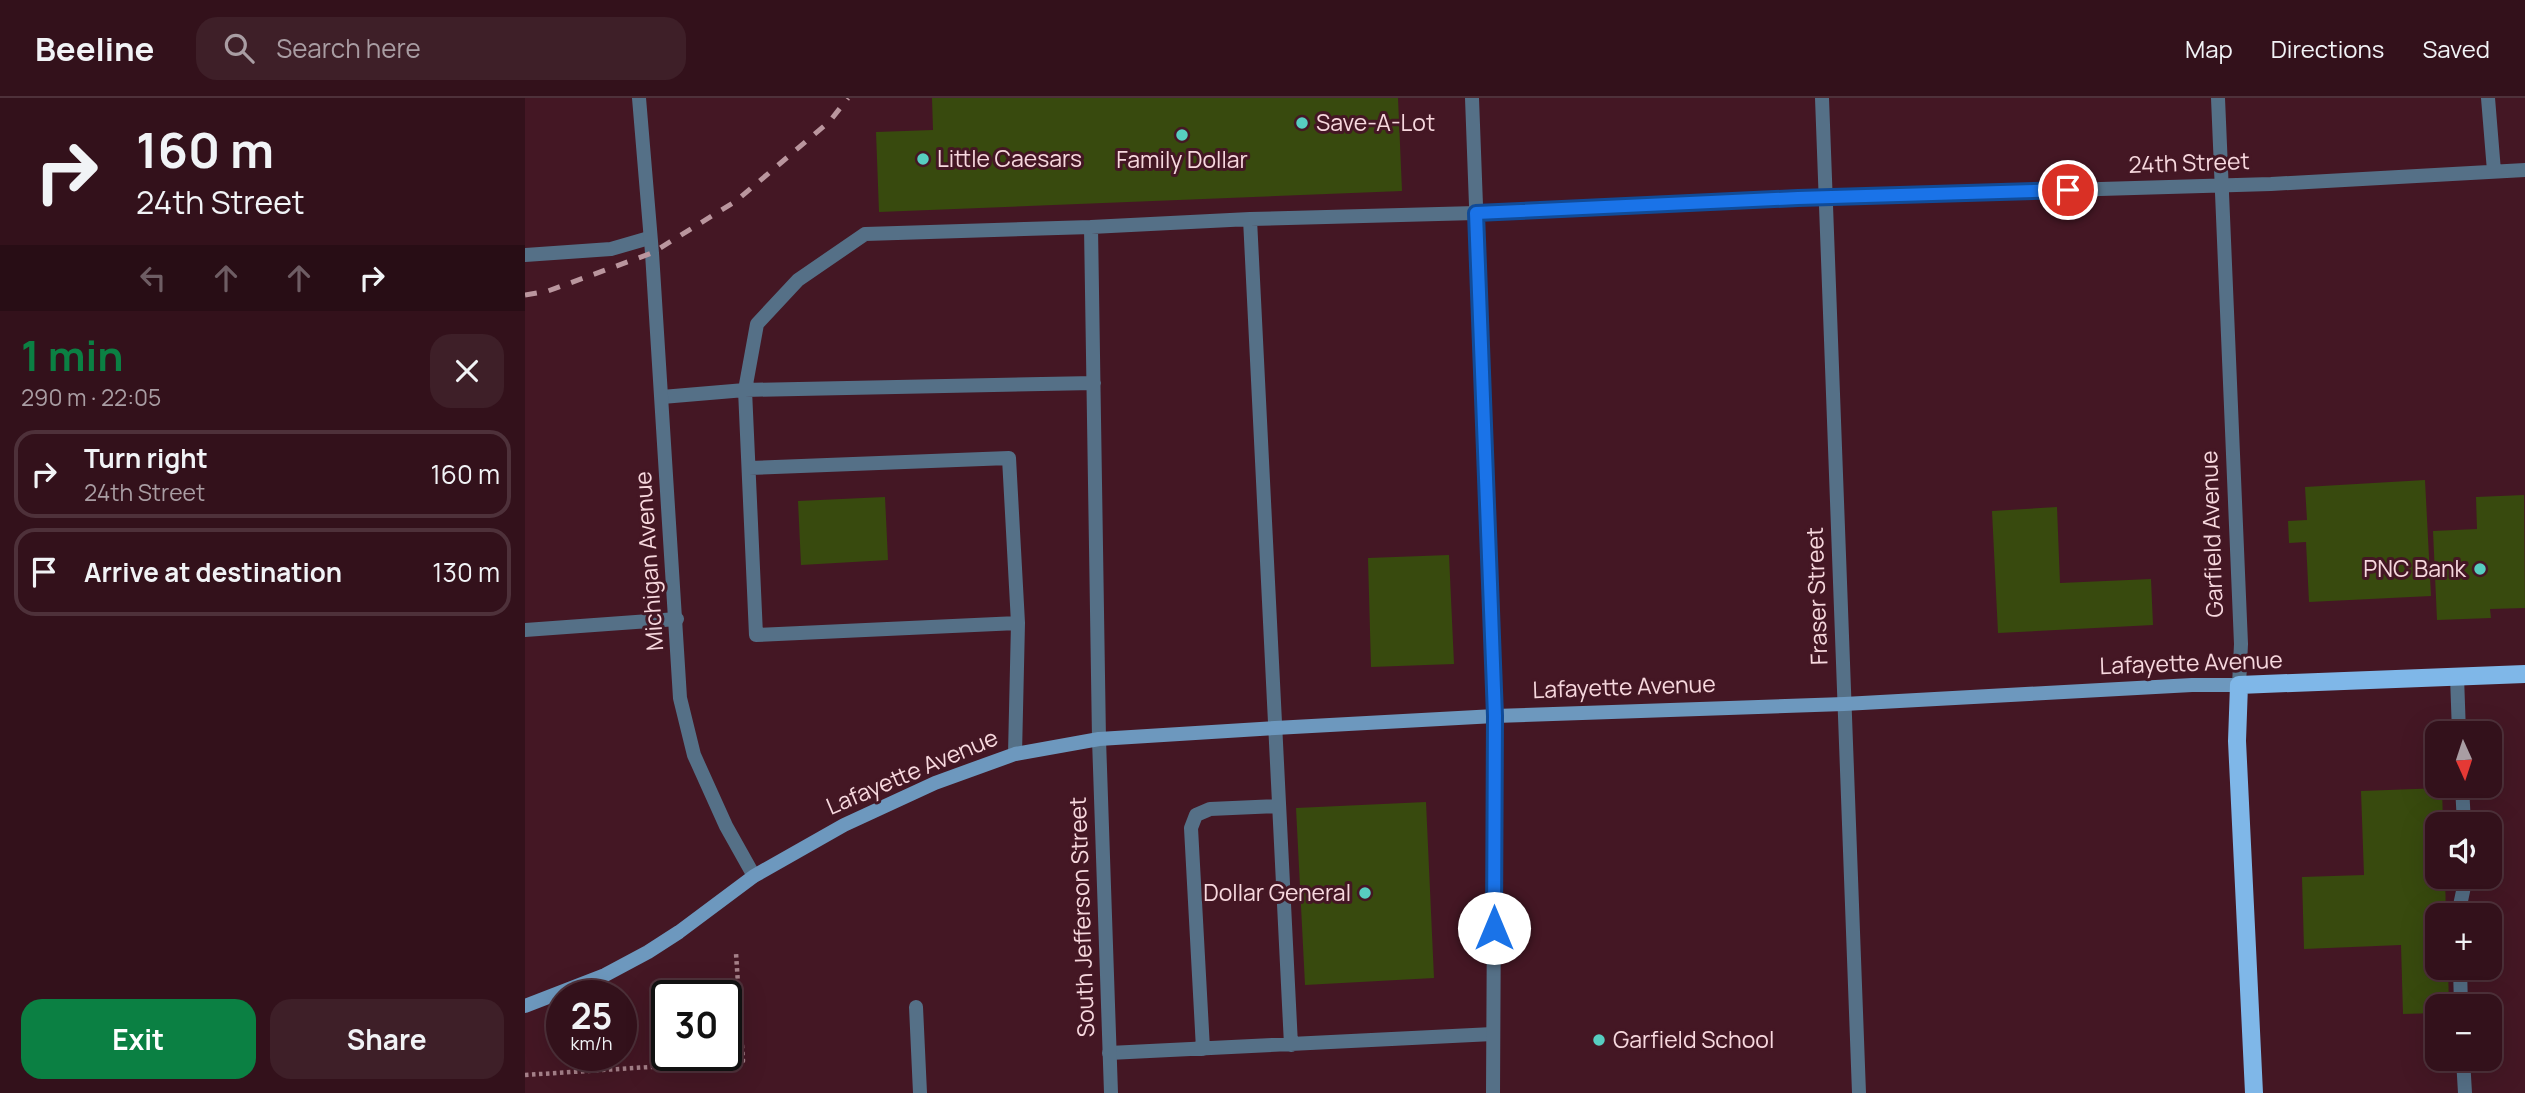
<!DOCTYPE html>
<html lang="en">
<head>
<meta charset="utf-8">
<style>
	:root { --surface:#33111b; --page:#3e1f28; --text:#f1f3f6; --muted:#a99da3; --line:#4e313a; --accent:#0b8043 }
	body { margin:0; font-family:Manrope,sans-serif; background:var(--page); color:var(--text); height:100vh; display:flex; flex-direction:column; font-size:26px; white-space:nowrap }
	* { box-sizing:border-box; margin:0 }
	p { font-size:23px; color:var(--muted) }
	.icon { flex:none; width:38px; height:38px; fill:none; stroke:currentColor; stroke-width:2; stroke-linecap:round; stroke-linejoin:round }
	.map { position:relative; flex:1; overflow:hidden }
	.side { display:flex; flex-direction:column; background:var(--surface); width:525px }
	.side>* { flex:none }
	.hud { background:#33111b; color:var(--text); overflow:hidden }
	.needle { width:46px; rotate:177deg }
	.fabs { position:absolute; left:1900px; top:623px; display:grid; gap:14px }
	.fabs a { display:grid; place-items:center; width:77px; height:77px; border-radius:14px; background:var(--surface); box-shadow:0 7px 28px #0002,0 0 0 2px var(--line); font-size:35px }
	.speed { position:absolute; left:21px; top:882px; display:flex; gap:14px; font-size:35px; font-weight:700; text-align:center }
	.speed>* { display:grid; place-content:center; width:91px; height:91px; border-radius:50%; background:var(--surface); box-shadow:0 7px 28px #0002,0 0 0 2px var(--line); line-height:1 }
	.speed small { font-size:18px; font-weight:400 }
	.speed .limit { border:4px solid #111; border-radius:10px; background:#fff; color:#111 }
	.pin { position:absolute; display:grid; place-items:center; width:60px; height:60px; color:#fff; margin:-30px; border:4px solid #fff; border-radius:50%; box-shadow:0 2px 7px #0007 }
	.me { position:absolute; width:77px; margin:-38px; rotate:0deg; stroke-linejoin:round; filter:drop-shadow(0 0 5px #0008) }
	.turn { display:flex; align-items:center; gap:24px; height:147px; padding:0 21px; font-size:32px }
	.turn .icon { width:91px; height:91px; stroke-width:2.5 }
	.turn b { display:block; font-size:49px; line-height:60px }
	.lanes { display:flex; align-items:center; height:66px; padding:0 21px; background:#0003; justify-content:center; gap:35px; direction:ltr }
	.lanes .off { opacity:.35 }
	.round { display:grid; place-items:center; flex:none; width:74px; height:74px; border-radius:21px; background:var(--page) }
	.head { display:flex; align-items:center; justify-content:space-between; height:119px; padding:0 21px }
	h1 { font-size:42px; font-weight:700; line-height:52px; color:var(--accent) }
	.button { display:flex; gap:14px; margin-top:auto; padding:14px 21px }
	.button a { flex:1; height:80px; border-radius:21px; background:var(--accent); color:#fff; font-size:28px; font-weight:700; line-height:80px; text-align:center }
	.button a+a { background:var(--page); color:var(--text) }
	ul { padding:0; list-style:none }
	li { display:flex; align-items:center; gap:21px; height:88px; margin:0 14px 10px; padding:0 7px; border:4px solid var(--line); border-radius:21px }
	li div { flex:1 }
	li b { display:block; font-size:26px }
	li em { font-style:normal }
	header { display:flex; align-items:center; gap:42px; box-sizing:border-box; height:98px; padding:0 35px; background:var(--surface); border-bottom:2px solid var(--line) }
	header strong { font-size:33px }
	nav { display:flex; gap:38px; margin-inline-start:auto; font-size:24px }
	.search { width:490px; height:63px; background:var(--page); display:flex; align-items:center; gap:18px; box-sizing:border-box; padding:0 24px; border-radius:21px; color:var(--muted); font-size:26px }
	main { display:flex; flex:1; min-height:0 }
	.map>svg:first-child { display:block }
	.building { fill:#384a0e }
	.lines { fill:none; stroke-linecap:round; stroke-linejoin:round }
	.path { stroke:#a58089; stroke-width:4.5; stroke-dasharray:3.5 3.5; stroke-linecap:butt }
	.service { stroke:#557087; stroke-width:14 }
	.minor { stroke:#557087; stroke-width:14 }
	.tertiary { stroke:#557087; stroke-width:14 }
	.secondary { stroke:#6d98be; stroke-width:14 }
	.primary { stroke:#7fb7e8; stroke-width:18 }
	.rail { stroke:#ba969e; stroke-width:5; stroke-dasharray:12 12; stroke-linecap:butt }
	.route-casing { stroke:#114b97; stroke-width:18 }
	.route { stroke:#1a73e8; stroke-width:12 }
	.poi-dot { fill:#57cec1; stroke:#441724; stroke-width:2.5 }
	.labels { text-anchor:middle; stroke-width:6; stroke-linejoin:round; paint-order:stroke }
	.poi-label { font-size:23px; fill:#f7d8de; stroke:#441724; text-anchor:start }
	.street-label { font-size:23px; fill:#f7d8de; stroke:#441724 }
</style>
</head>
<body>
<header>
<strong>Beeline</strong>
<div class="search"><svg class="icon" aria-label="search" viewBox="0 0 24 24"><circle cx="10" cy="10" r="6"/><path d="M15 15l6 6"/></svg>Search here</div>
<nav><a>Map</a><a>Directions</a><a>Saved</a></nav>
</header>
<main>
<section class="side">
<div class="hud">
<div class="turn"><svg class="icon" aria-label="right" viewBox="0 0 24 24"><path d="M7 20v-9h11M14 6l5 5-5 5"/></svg><div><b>160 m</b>24th Street</div></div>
<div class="lanes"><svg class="icon off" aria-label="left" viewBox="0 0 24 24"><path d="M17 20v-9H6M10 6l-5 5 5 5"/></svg><svg class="icon off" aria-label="ahead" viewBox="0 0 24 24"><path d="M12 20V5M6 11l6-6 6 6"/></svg><svg class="icon off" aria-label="ahead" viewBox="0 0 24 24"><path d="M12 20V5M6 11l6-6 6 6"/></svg><svg class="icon" aria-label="right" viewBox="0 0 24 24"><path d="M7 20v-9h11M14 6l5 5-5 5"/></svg></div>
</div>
<div class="head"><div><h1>1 min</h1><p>290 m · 22:05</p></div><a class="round"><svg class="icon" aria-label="close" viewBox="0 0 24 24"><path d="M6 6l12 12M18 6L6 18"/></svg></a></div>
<ul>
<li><svg class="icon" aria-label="right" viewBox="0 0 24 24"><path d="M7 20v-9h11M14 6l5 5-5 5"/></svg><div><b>Turn right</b><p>24th Street</p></div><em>160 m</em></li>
<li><svg class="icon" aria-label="arrive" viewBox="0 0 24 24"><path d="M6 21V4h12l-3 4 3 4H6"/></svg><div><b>Arrive at destination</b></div><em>130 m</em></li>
</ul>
<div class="button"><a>Exit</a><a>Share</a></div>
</section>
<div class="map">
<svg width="2000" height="995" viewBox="0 0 2000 995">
	<rect width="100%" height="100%" fill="#441724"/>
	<!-- building -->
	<path class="building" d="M407,0H873L877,93L354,114L351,34L408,32Z
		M1900,382L1906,498L1784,504L1781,444L1764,445L1763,423L1782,422L1780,389Z
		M1999,397L2000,510L1965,511L1966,520L1912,522L1908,433L1952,431L1951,399Z
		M360,399L363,462L276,467L273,403Z
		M1532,409L1535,485L1626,481L1628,527L1473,535L1467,413Z
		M924,457L929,566L846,569L843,460Z
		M1917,690L1918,726H1913V779H1920L1921,817H1913V870H1923L1924,908H1913V915L1878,916L1876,847L1779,851L1777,779L1839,777L1836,693Z
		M901,704L909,880L780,887L771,710Z"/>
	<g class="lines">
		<!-- path -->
		<path class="path" d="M0,977L218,963L211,855"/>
		<!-- service -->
		<path class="service" d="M725,121L766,947
			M137,299L220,292L232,226L273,182L340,136L566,129
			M224,370L484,360L493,525
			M1932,578L1934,635
			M574,641L566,129L725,121L951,115
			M490,656L493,525L231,537L220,292L569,285
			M1937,688L1939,726
			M1933,817L1941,779
			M1935,870L1936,908
			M391,909L395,995
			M678,951L666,730L671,717L685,711L754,708
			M584,955L968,936
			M1938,961L1940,995"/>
		<!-- minor -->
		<path class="minor" d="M947,0L970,618L968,995
			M1297,0L1334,995
			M1693,0L1716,546L1714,587
			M1963,0L1969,73
			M951,115L1273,100L1746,86L2000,72
			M0,157L86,151L124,140
			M0,532L152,521
			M574,641L586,995"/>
		<!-- tertiary -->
		<path class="tertiary" d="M114,0L127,155L155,600L169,657L201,728L229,778"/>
		<!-- secondary -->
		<path class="secondary" d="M0,908L80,877L123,854L154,834L229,778L319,727L410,685L490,656L574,641L750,630L970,618L1319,606L1667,587H1714"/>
		<!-- primary -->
		<path class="primary" d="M1729,995L1712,643L1714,587L2000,576"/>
		<!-- rail -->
		<path class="rail" d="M0,197L23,193L127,155L211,103L305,23L323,0"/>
	</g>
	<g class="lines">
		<defs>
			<path id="route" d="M969,830L970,618L951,115L1273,100L1543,92"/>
		</defs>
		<!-- route casing -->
		<use href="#route" class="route-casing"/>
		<!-- route -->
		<use href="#route" class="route"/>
	</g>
	<!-- markers -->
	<g class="poi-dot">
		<circle cx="777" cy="25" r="7"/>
		<circle cx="657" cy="37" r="7"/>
		<circle cx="398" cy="61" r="7"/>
		<circle cx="1955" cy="471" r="7"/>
		<circle cx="840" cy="795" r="7"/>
		<circle cx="1074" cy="942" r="7"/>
	</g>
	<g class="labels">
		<!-- poi labels -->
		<g class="poi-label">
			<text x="791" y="33">Save-A-Lot</text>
			<text x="412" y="69">Little Caesars</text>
			<text x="657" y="70" text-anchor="middle">Family Dollar</text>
			<text x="1941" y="479" text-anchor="end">PNC Bank</text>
			<text x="826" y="803" text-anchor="end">Dollar General</text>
			<text x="1088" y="950">Garfield School</text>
		</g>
		<!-- street labels -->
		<g class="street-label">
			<text transform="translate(1664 65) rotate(-2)" y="8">24th Street</text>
			<text transform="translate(1687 436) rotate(-92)" y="8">Garfield Avenue</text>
			<text transform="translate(124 463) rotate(-94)" y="8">Michigan Avenue</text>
			<text transform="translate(1292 498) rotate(-92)" y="8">Fraser Street</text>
			<text transform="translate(1666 565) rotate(-2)" y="8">Lafayette Avenue</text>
			<text transform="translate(1099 589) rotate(-2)" y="8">Lafayette Avenue</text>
			<text transform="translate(387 674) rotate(-23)" y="8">Lafayette Avenue</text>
			<text transform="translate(557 819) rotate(-92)" y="8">South Jefferson Street</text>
		</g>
	</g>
</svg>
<div class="fabs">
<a><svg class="needle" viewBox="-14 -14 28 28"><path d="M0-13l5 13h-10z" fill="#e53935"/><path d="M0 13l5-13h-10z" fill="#a99da3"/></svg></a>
<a><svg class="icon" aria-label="sound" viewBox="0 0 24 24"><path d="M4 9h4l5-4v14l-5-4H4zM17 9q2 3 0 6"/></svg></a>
<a>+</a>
<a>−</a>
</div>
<div class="speed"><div>25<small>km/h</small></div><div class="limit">30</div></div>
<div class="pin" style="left:1543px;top:92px;background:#d93025"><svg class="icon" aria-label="arrive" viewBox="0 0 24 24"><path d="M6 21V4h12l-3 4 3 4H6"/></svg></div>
<svg class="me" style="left:969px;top:830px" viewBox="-20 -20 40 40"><circle r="19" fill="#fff"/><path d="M0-13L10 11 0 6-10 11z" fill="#1a73e8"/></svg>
</div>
</main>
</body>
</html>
